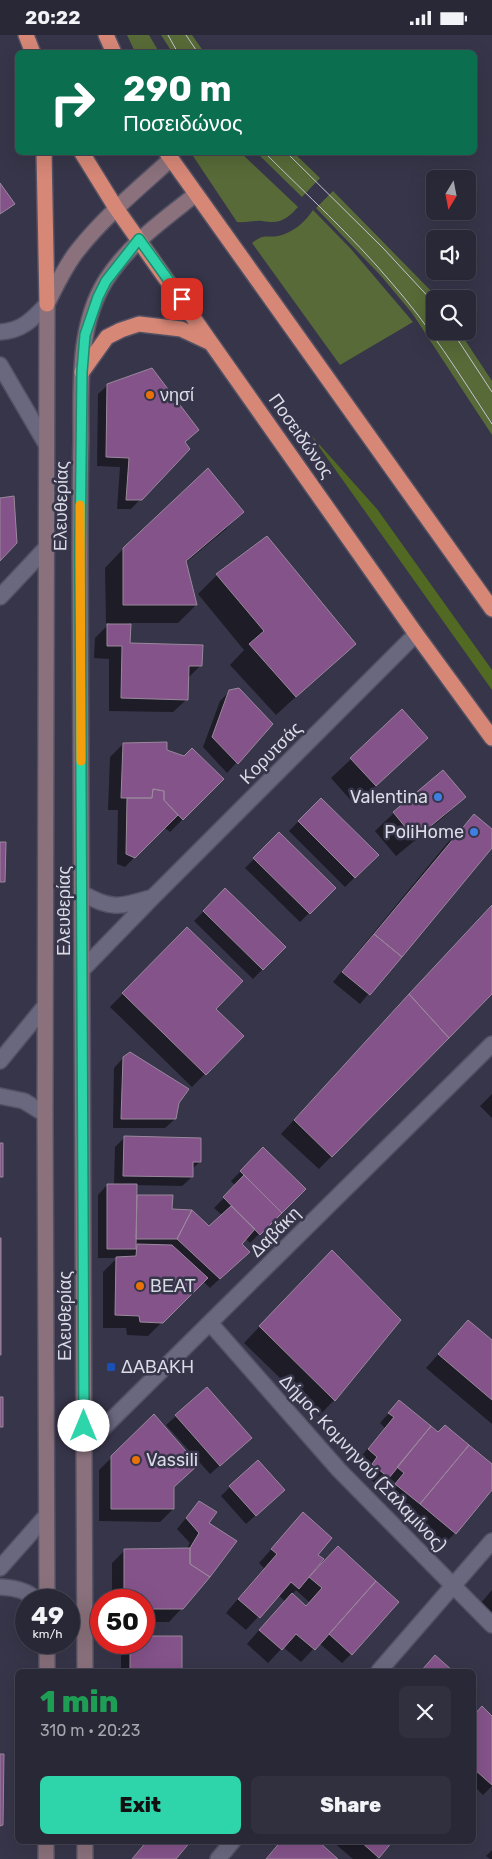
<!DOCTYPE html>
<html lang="en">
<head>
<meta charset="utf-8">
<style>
	:root { --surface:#292837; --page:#31303f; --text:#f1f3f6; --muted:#a5a6ad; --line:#454452; --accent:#2ed4aa }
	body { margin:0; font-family:Rubik,sans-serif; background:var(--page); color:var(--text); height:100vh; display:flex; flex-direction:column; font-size:19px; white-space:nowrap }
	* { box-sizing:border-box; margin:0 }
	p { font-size:16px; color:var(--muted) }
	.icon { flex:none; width:28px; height:28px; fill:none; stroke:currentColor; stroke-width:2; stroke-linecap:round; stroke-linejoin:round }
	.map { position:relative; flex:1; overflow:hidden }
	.sheet { position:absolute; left:15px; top:1634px; width:461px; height:175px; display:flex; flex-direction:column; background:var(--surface); border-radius:8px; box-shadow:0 5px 20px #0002,0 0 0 1px var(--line) }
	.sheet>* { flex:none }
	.hud { position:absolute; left:15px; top:15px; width:462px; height:105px; border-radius:8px; box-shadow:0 5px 20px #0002,0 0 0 1px var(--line); background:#0b6e4f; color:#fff; overflow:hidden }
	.needle { width:32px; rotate:190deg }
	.fabs { position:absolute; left:426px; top:135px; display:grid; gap:10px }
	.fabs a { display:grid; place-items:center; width:50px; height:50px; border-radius:8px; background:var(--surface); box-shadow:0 5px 20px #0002,0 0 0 1px var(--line); font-size:25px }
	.speed { position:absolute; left:15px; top:1554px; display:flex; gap:10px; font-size:25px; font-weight:700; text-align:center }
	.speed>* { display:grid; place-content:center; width:65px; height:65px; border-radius:50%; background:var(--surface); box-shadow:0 5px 20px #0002,0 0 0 1px var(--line); line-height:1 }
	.speed small { font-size:12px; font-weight:400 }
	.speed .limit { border:8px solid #d22; background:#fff; color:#111 }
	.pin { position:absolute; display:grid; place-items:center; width:42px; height:42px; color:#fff; margin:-21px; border-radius:10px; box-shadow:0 2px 8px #0006 }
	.me { position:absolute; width:55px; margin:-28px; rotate:0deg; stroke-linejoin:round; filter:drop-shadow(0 0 4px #0008) }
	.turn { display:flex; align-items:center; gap:18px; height:105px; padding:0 25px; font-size:22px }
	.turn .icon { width:65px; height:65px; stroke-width:2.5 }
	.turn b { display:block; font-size:35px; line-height:42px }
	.round { display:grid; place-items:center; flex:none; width:52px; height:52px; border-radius:8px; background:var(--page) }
	.summary { display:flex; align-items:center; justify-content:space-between; height:85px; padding:0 25px }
	h1 { font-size:30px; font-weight:800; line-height:38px; color:#1e9e55 }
	.cta { display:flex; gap:10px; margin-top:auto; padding:10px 25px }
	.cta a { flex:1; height:58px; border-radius:8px; background:var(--accent); color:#111; font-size:20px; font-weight:800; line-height:58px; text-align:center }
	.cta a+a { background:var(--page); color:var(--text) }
	.status { display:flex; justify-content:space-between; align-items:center; height:35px; padding:0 25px; background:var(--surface); direction:ltr }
	.status svg { height:14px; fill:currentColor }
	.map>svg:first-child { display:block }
	.green { fill:#576a37 }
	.forest { fill:#516923 }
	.shadow { fill:#0007; fill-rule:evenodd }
	.building { fill:#84538a; stroke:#9a889c }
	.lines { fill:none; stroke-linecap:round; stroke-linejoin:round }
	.lane-casing { stroke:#535163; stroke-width:18 }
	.street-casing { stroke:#535163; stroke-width:18 }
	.secondary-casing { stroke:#535163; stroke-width:18 }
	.highway-casing { stroke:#535163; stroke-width:18 }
	.lane { stroke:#6a687f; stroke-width:15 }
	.street { stroke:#6a687f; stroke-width:15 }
	.secondary { stroke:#8a717c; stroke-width:15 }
	.highway { stroke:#d68776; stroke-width:15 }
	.tram { stroke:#c5c4d2; stroke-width:1 }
	.route-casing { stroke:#1e8a6e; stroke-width:12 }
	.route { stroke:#2ed4aa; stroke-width:9 }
	.slow { stroke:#f59e0b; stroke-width:9 }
	.food-dot { fill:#e8710a; stroke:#373549; stroke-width:2 }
	.shop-dot { fill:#3f7fe0; stroke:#373549; stroke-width:2 }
	.transit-dot { fill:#1a4fb4; stroke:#373549; stroke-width:2 }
	.labels { text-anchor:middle; stroke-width:5; stroke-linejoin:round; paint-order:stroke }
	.poi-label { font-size:18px; fill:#dbdae7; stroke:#373549; text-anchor:start }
	.street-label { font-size:18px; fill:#dbdae7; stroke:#373549 }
</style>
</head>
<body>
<div class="status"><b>20:22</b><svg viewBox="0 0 49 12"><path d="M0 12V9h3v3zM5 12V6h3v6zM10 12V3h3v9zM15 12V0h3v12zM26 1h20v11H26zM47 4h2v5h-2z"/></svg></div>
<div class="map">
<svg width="492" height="1824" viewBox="0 0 492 1824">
	<rect width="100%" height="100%" fill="#373549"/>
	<!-- green -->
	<path class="green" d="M127,0H149L159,17H135Z
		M161,0H192L204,17H172Z
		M191,118H241L298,172C290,181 282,188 270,187C266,187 262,185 257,186C250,186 244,188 237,187Z
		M257,118H294L320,143L302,162Z
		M333,156L438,263L435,264V296H459L492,346V400L412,278L382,242L316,173Z
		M313,175L351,214L413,287L340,330L252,208C265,198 264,203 278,201C293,198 305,187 313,175Z"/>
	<!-- forest -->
	<path class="forest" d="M310,399L377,474L492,635V655Z"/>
	<!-- shadow -->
	<path class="shadow" d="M108,350L184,408L188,414L131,474H117L120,432L97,431L98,359Z
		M243,476L225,495L185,528L196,570L178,588H129V609L201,630L188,643L187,664L173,677L109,676V624L94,623L95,603L110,588H106L105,533L123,514Z
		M217,540L354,608L276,680L230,630L244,615L198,559Z
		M230,656L271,689L227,738L203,712L220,666Z
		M402,676L407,722L355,770L331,743Z
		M123,709L166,716L223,744L170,797L164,792L125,832L117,829L118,775H108L110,722Z
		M443,737L464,762L446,780L396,821L375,796L394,778Z
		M321,764L377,820L345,852L289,796Z
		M474,780L492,795V811L360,969L333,947L454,800Z
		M279,799L334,853L300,887L245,833Z
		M225,855L284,912L253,944L194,886Z
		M492,870V957L319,1134L281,1099Z
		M187,893L214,974L242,1001L192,1052L110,972Z
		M123,1023L178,1068L175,1084L165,1093H113L114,1033Z
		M492,1059V1083L480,1071Z
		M124,1103L200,1127L192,1134V1142L182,1151L135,1150V1162L172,1161L171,1176L209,1192L222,1180L214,1173L236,1151L231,1146L263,1114L304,1154L250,1208L245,1203L241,1209L238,1226L210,1253L203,1246L148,1301L127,1300L126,1293H103V1237L117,1223H98V1160L107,1150H114L115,1112Z
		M316,1232L334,1365L319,1381L244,1308Z
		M468,1286L492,1307V1389L426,1333Z
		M207,1354L241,1412L210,1439L166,1390Z
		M399,1367L437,1398L492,1430V1453L455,1498L442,1511L408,1483L411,1479L386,1459L396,1448L388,1442L378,1451L364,1439L369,1432L359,1424L385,1393L380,1388Z
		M154,1381L197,1430L172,1453L173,1474L160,1487L99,1486V1435Z
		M230,1452L274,1464L246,1489L221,1461Z
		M199,1467L207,1488L182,1573L169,1587H144V1565H112V1528L125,1515H186L190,1508L177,1494Z
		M303,1479L316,1520L324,1526L351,1619L342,1628L319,1608L301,1627L283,1612L268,1628L247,1609L285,1566L278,1560L246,1595L226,1578L264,1533L259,1528ZM296,1555L309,1567L306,1572L292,1559Z
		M492,1555V1579L480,1569Z
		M144,1602H181V1636H121V1612L125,1608H144Z
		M482,1673L492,1682V1751L483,1760L474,1751V1681Z
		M332,1806H392L376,1824H353Z
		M492,1815V1824H490L486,1821Z"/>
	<!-- building -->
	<path class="building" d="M0,148L15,169L0,179Z
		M152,333L199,395L185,407L190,414L142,465H126L129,423L106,422L107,349Z
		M208,433L244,477L186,526L197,570H123V513Z
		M14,461L17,508L0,526V463Z
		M267,501L356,609L296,662L249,609L264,596L216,539Z
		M107,589H131L130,608L203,610L202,631H189L188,665L121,663L122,611H107Z
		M239,653L273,689L238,729L212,702L229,655Z
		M402,674L428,703L376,751L350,723Z
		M167,707V715L184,721L192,713L224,744L183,785L164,765V756L153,754L152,763H121L123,708Z
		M443,735L466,762L415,804L393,777Z
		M153,754L164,756V765L178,780L135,823L126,819L127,763H152Z
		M321,763L379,820L355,843L298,786Z
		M474,779L492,794V813L402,922L374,899Z
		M279,797L336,853L310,879L253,823Z
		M0,807H6L5,847H0Z
		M225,853L286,912L263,935L203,876Z
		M492,870V959L449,1003L409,959Z
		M187,892L243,946L216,974L244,1001L206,1040L122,958Z
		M374,899L402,922L370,960L342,937Z
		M409,959L449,1003L332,1122L294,1085Z
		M130,1017L189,1054L179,1068L176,1084H121L123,1022Z
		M124,1101L201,1103V1127H193V1142L123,1141Z
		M0,1108H3V1142H0Z
		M263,1112L306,1154L282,1178L240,1136Z
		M244,1140L282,1178L260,1200L223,1162Z
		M107,1149H137L136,1214H107Z
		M137,1160H173L172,1174L192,1175L177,1204H136Z
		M231,1171L255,1194L242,1209L250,1217L220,1244L177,1204L192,1175L209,1191Z
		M0,1203H1V1320H0Z
		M137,1209L172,1210L208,1243L163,1288L140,1287L139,1281L115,1280L116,1222L136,1221Z
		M332,1215L401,1285L335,1366L259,1291Z
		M468,1285L492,1305V1365L438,1319Z
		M207,1352L252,1403L220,1431L175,1380Z
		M0,1362H3V1392H0Z
		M399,1365L431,1391L389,1443L372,1429L377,1422L368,1414L394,1382L388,1378Z
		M154,1379L198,1430L174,1452V1474H111V1421Z
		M445,1390L469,1410L420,1469L395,1449L404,1438L397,1432L431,1391L438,1397Z
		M469,1410L492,1429V1455L456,1499L420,1469Z
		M258,1425L285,1455L256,1481L229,1451Z
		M199,1466L217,1477L209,1488L237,1506L210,1542L190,1529V1513L199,1498L186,1483Z
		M303,1477L332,1503L318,1520L324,1524L299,1554L291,1547L260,1583L238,1564L277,1519L271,1514Z
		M338,1511L376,1546L315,1615L296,1599L282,1615L259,1595L292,1558L306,1571L322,1553L309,1542Z
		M190,1513V1529L210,1542L183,1574H144V1565H124V1514Z
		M376,1546L399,1567L352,1620L329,1599Z
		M144,1601H182V1636H130V1608H144Z
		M435,1620L453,1636H421Z
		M482,1671L492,1681V1750L474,1734V1680Z
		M0,1719H4L3,1790L0,1791Z
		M147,1806H191L176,1824H132Z
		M281,1806H318L338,1824H266Z
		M360,1806H393L379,1823Z"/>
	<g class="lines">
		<defs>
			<path id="lane" d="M0,1061L24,1066L45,1079"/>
			<path id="street" d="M0,297C22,296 33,284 47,269
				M0,330L46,409
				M0,562L46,513
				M82,858C111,875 120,872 150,863
				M83,934L152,863L416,599
				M0,1026L45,971
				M210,1288L339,1435L492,1590
				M85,1411L492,1009
				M0,1533L46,1481
				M0,1552C14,1553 27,1555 37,1565
				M379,1636L492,1506
				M218,1824L233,1806"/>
			<path id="secondary" d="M47,1565L45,1079L47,269C56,251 65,231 78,215C105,181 139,153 171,124
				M47,1636V1608
				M85,1636L80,521C80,482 80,443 81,404C81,352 77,291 106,245C130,208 162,186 196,159
				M85,1806V1824
				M46,1824V1806"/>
			<path id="highway" d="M26,0L33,18
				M106,0L114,18
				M44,118L47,269
				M82,118L116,173L416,599L492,703
				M167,118L492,574
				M82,337L107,302L121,295L139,289L181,294L211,308"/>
		</defs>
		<!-- lane casing -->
		<use href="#lane" class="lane-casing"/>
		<!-- street casing -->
		<use href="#street" class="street-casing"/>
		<!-- secondary casing -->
		<use href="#secondary" class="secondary-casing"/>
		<!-- highway casing -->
		<use href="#highway" class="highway-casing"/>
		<!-- lane -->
		<use href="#lane" class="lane"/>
		<!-- street -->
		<use href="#street" class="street"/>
		<!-- secondary -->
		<use href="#secondary" class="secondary"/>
		<!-- highway -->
		<use href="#highway" class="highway"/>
		<!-- tram -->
		<path class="tram" d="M168,0L178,18
			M186,0L198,18
			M265,118C307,160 351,200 390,246C429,290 460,340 492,389
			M287,118L383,213L435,269
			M452,296L492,357"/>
	</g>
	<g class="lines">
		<defs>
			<path id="route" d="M84,1391L80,521L82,337L85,300L98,262L106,246L139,204L182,264"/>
		</defs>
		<!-- route casing -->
		<use href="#route" class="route-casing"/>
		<!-- route -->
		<use href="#route" class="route"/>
		<!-- slow -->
		<path class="slow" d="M80,470L81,726"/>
	</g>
	<!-- markers -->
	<g class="food-dot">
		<circle cx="150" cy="360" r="5"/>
		<circle cx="140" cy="1251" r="5"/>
		<circle cx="136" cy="1425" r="5"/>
	</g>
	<g class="shop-dot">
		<circle cx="438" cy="762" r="5"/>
		<circle cx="474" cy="797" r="5"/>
	</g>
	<rect class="transit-dot" x="106" y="1327" width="10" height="10" rx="2.5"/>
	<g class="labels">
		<!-- poi labels -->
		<g class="poi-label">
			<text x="160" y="366">νησί</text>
			<text x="428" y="768" text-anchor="end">Valentina</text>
			<text x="464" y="803" text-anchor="end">PoliHome</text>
			<text x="150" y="1257">ΒΕΑΤ</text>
			<text x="121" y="1338">ΔΑΒΑΚΗ</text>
			<text x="146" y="1431">Vassili</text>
		</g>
		<!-- street labels -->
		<g class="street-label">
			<text transform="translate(301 401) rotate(55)" y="6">Ποσειδώνος</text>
			<text transform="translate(61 471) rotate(-89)" y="6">Ελευθερίας</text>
			<text transform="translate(271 718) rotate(-45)" y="6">Κορυτσάς</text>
			<text transform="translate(64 876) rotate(-90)" y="6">Ελευθερίας</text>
			<text transform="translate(275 1197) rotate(-45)" y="6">Δαβάκη</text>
			<text transform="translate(65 1281) rotate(-90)" y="6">Ελευθερίας</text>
			<text transform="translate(363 1428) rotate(47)" y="6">Δήμος Κομνηνού (Σαλαμίνος)</text>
		</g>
	</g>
</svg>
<div class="fabs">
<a><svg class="needle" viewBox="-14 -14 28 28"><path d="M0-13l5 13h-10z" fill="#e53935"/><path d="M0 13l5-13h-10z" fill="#a5a6ad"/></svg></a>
<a><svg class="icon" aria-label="sound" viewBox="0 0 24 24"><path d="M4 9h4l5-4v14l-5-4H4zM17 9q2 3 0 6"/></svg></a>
<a><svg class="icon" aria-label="search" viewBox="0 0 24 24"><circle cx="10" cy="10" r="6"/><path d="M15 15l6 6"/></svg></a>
</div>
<div class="speed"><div>49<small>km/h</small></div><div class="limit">50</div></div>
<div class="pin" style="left:182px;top:264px;background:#d93025"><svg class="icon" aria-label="arrive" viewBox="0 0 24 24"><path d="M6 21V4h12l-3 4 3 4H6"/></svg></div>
<svg class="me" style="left:84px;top:1391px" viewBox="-20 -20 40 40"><circle r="19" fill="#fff"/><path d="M0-13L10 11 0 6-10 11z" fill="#2ed4aa"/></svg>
<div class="hud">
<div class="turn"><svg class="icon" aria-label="right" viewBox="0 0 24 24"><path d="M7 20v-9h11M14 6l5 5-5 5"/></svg><div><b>290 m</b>Ποσειδώνος</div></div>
</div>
<section class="sheet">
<div class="summary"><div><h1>1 min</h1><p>310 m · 20:23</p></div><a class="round"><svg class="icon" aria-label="close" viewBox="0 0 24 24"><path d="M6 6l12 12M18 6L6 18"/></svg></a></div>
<div class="cta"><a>Exit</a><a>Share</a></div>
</section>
</div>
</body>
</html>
